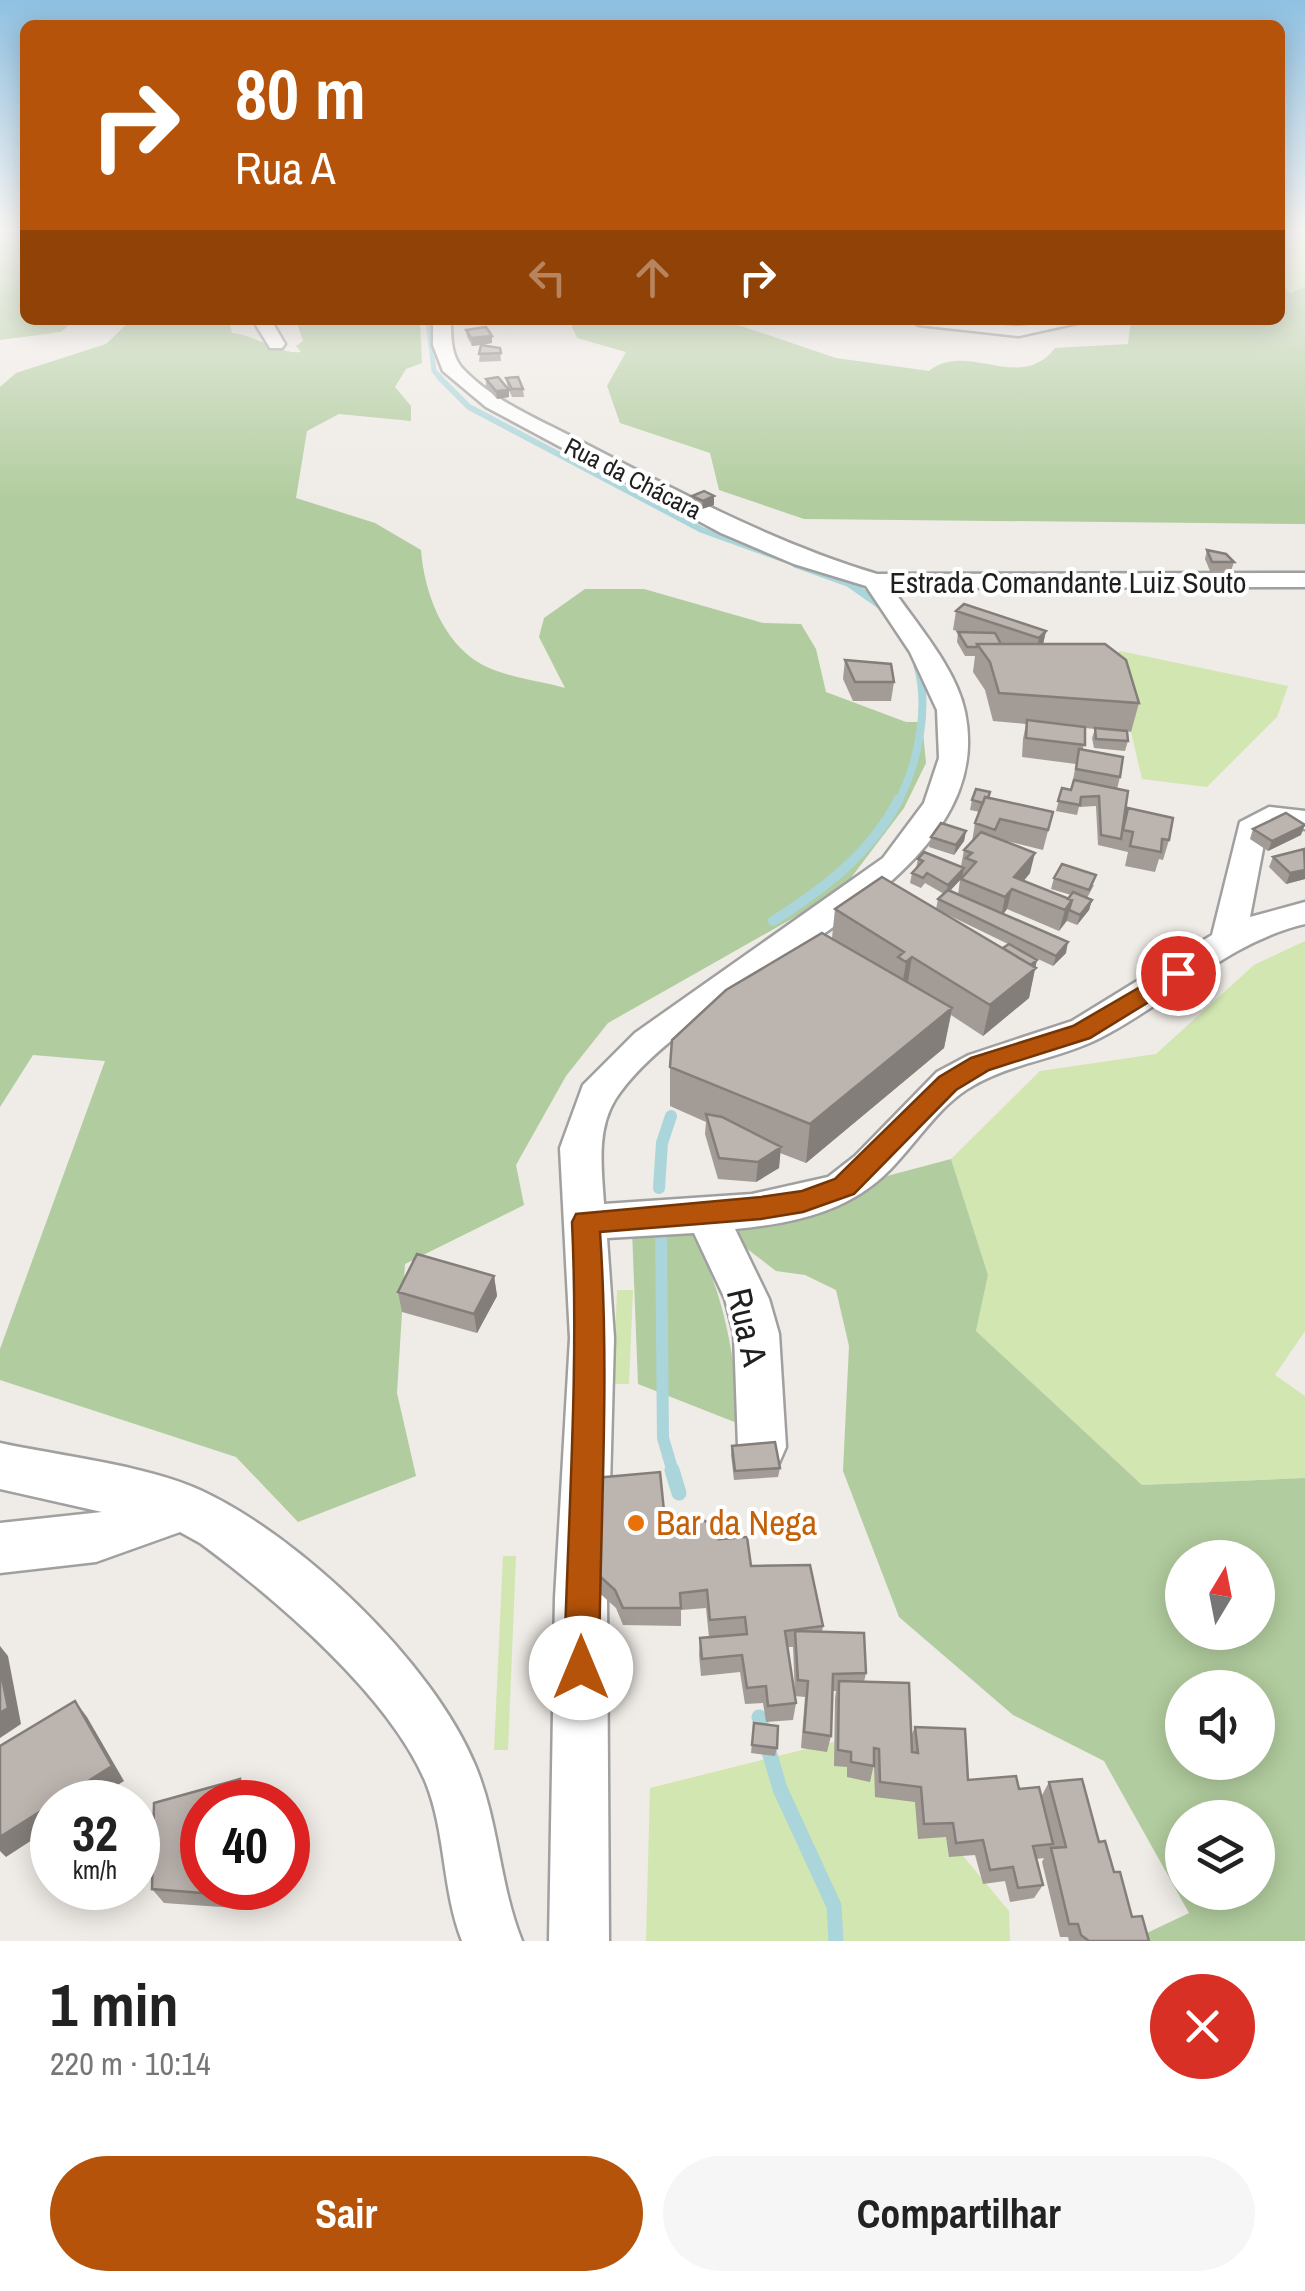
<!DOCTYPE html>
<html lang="pt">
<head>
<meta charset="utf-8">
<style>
	:root { --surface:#fff; --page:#f6f6f6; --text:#222; --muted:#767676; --accent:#b45309 }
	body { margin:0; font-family:"Archivo Narrow",sans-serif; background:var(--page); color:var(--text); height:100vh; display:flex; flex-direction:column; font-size:38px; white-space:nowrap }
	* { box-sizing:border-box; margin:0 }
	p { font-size:32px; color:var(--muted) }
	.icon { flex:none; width:55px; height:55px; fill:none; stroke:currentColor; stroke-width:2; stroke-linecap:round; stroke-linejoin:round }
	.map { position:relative; height:1941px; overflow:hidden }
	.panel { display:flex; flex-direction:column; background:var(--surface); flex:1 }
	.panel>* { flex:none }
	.banner { position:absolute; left:20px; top:20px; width:1265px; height:305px; border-radius:15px; box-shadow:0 5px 25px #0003; background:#b45309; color:#fff; overflow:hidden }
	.needle { width:65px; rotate:10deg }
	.controls { position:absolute; left:1165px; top:1540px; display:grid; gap:20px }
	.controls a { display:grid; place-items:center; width:110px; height:110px; border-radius:50%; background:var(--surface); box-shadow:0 5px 25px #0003; font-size:50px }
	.speed { position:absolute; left:30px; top:1780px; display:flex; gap:20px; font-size:50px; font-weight:700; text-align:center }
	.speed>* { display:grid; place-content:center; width:130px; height:130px; border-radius:50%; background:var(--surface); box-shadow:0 5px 25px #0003; line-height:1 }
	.speed small { font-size:25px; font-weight:400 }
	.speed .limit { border:15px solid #d22; background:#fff; color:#111 }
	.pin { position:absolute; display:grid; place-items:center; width:85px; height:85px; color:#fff; margin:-42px; border:5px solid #fff; border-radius:50%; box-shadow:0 2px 10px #0007 }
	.me { position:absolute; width:110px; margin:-55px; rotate:0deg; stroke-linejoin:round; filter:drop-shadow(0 0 8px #0008) }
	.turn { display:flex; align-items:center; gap:35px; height:210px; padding:0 50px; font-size:45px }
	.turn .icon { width:130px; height:130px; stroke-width:2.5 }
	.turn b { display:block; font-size:70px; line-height:85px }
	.lanes { display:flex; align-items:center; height:95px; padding:0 50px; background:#0003; justify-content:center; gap:50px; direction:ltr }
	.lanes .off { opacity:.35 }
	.round { display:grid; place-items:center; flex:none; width:105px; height:105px; border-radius:52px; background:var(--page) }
	.head { display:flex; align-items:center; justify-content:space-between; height:170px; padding:0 50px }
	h1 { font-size:60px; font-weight:700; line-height:75px }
	.cta { display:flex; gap:20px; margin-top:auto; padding:20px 50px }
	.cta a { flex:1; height:115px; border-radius:60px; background:var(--accent); color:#fff; font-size:40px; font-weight:700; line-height:115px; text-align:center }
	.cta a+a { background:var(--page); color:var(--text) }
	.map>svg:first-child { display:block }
	.grass { fill:#d1e6b0 }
	.forest { fill:#b1cc9e; fill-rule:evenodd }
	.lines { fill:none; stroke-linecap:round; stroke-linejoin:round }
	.stream-far5 { stroke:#aad5da; stroke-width:5 }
	.stream-far4 { stroke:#aad5da; stroke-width:6 }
	.stream-far3 { stroke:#aad5da; stroke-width:8 }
	.stream-far2 { stroke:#aad5da; stroke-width:10 }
	.stream-far1 { stroke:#aad5da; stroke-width:12 }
	.stream { stroke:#aad5da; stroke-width:15 }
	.minor-casing { stroke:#a0a0a0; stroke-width:5 }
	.minor { fill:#fff; fill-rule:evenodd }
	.wall { fill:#a29b96; fill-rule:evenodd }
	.shaded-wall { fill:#847e7a }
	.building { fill:#bcb4af; stroke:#847e7a; stroke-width:2.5 }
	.route { fill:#b45309; stroke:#753606; stroke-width:2.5 }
	.food-dot { fill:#e8710a; stroke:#fff; stroke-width:4 }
	.labels { text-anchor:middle; stroke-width:8; stroke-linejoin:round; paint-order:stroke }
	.far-street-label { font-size:25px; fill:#1f1f1f; stroke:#fff }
	.street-label { font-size:30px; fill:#1f1f1f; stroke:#fff }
	.near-street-label { font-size:35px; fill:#1f1f1f; stroke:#fff }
	.near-food-label { font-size:35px; fill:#c56008; stroke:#fff; text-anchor:start }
</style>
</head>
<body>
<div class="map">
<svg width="1305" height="1941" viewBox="0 0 1305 1941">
	<rect width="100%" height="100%" fill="#efebe6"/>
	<!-- grass -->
	<path class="grass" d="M1280,235L1305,239V286L1289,293L1280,280Z
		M1120,651L1288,686L1277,717L1207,787L1142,779L1131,732L1098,672Z
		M1305,941V1331L1275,1375L1305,1396V1478L1142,1485L976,1331L988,1275L951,1159L1040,1071L1156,1054L1254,965Z
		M617,1290H633L629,1384H613Z
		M503,1556H516L508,1750H494Z
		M862,1735L1009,1911L1010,1941H646L650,1788Z"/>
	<!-- forest -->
	<path class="forest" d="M0,229H25V320H75L61,332L0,340Z
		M1280,280L1290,293L1305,286V524L804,519L719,490L710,453L620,423L607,386L626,352L577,338L569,320H723L836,358L929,371C967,340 1020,394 1055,348L1128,344L1131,320H1280Z
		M131,320H229L232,333C256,335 281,355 301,352L296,346L303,341L296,320H420L422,363L406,369L395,387L411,406V421L339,414L307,431L296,498L375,523L421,550C424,591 442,642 481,664C504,677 540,681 565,688L539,637L544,618L585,589H644L763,623L801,624L816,649L826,692L906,722H922L926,763L904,808L841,891L608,1023L566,1076L516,1165L524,1205L405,1264L397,1393L416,1476L298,1522L236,1457L0,1380V1349L105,1061L33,1055L0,1107V387L16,373L106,344Z
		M951,1159L988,1275L976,1331L1142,1485L1305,1478V1941H1130L1189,1913L1104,1761L1013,1715L899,1617L843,1471L849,1346L836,1290L805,1275L776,1271L742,1245L721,1220ZM1182,1558H1258V1632H1182ZM1182,1688H1258V1762H1182ZM1182,1818H1258V1892H1182Z
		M688,1225C727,1297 731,1346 742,1425L638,1384L632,1230Z"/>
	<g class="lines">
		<!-- stream-far5 -->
		<path class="stream-far5" d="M428,320L434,371L442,379"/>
		<!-- stream-far4 -->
		<path class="stream-far4" d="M439,377L469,407L702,530L802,566"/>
		<!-- stream-far3 -->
		<path class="stream-far3" d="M796,564L849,583L883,607
			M898,802C918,763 930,707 917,664"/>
		<!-- stream-far2 -->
		<path class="stream-far2" d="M773,921C825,888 870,854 899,799"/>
		<!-- stream-far1 -->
		<path class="stream-far1" d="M659,1188L662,1143L671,1116
			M661,1224L663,1438L673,1472"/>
		<!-- stream -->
		<path class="stream" d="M672,1470L679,1493
			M759,1717L780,1789L834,1906L836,1941"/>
		<defs>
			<path id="minor" d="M253,320H271L285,344L282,348H270Z
				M433,320H451C451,338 451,357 464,370C496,403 543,421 582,442C679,492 772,542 877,574L1305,573V587L892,588C917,625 956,668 965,712C1002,891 695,976 615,1100C596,1131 602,1170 604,1204L752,1194L828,1177L855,1156L937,1072L969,1055L1072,1021L1212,935L1240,822L1269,807L1305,811V829L1275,826L1266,833L1250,917L1305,902V924C1227,942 1171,1002 1100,1038C1057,1060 1007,1063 966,1090C939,1108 920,1137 898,1161C856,1210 798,1223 735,1229L769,1299L779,1334L786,1447L779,1463L762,1469L745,1463L738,1447L734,1334L725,1299L694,1233L607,1238L614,1338L607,1598L609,1941H549L555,1598L570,1338L560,1148L583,1085L635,1033L883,858L924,803L939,758L937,710L910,652L866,586L794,564L721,533L486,407L443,371L433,345Z
				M910,320L1019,326L1091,320L1019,336L919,325Z
				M0,1443C60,1456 145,1465 200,1490C300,1536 433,1663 475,1765C499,1822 499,1884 522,1941H462C442,1890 446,1833 426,1783C390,1696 276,1599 200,1543L180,1532L96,1562L0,1573V1523L102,1512L0,1489Z"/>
		</defs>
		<!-- minor casing -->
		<use href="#minor" class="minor-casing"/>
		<!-- minor -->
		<use href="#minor" class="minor"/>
	</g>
	<!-- wall -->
	<path class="wall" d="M466,330L492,336V343L481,345L500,348L501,361L479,362L481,345L472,346L467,337Z
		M506,378L523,389L524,397H512L509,390V397L497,399L486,387V379L508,389Z
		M692,496H714V505L702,509L692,504Z
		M1207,550L1234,562L1231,571H1210L1205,559Z
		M956,611L1046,631L1043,644L1139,703L1131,732L1127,731L1128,741L1125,751L1094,748L1092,738L1095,729L1085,728L1083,750L1120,777L1117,789L1122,832L1128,808L1169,840L1163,860L1159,859L1155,872L1125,866L1128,852L1098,845L1096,806L1079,807L1077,815L1056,811L1062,788L1071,790L1076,764L1022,757L1023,739L1026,724L993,721L985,690L973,672L975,656H965L957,642L958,632H962L953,630Z
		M845,660L894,682L891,701H853L843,679Z
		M989,798L1053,812L1043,850L1003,840L1030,873L1024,881L1068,899L1071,895L1051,889L1054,878L1094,885L1087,898L1092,900L1089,910L1077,925L1067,921L1059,931L1007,909L1003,914L1066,953L1053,966L1023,952L1035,967L1029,998L983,1036L951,1015L944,1048L806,1163L780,1153L779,1168L756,1182L718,1179L705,1134L706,1122L670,1106V1067L832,938L835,909L1003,949L1008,944L936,909L938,899L944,894L925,883L921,888L910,883L912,873L916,868L918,859L961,866L964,850L972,842L975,823L980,812L970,810L972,800ZM960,880L958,895L950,891Z
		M1253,829L1301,835L1268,851L1250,839Z
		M966,831L964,841L954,855L929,847L931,837Z
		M1305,850V879L1286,884L1269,867L1273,857Z
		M494,1276L497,1296L477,1333L402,1312L398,1292Z
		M732,1446L780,1468L778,1477L734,1480L731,1455Z
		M664,1511L725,1536L724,1539L751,1566L823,1626L822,1632L866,1673L864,1682L911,1736L915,1727L968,1780L1019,1789L1041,1797L1049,1782L1099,1842L1132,1917L1149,1941H1069L1068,1937H1060L1042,1862L1044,1858L1036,1859L1043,1885L1034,1898L1010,1902L1005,1881L983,1884L975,1855L949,1857L946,1837L918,1839L915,1802L875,1797L874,1764L870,1782L847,1777V1767L834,1766L835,1698L836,1691H832L831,1736L827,1752L801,1748L805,1697L795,1696L793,1647H787L796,1703L793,1720L766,1722L763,1703L745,1704L740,1672L701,1676L699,1655L700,1638L709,1637L706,1608L681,1610V1626L623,1625L616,1608L595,1589L594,1571Z
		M754,1723L777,1748L775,1756L751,1753Z
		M249,1794L250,1909L164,1903L152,1889Z"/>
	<!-- shaded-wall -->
	<path class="shaded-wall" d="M462,320H489V321L463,323Z
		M492,336V343L472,346L471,338Z
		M509,390V397L497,399L496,391Z
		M714,496V505L702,509L703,501Z
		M1046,631L1042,649L1035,656L1039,638Z
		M1305,825L1301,835L1268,851L1272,841Z
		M966,831L964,841L954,855L956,845Z
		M1035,853L1030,873L1015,890L1012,889L1007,909L1001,917L1005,897L1014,877Z
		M964,868L962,878L946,895L948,885Z
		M1305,870V879L1286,884L1290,873Z
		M1072,900L1067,920L1059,931L1065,910Z
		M1092,900L1089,910L1077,925L1080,915Z
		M1068,942L1066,953L1053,966L1056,956Z
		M912,957L907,988L901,992L906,962Z
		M1037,960L1029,998L983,1036L990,1005L1018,976Z
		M952,1008L944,1048L806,1163L810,1124Z
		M781,1147L779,1168L756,1182L758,1162Z
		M494,1276L497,1296L477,1333L474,1314Z
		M0,1646L8,1656L21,1724L0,1738Z
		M75,1701L87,1717L124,1781L91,1802H55Z
		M240,1779L249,1794V1802H240Z
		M52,1804V1827L6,1857L0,1851V1837Z
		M240,1888H250V1909L240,1896Z"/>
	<!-- building -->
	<path class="building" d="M486,327L492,336L471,338L466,330Z
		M481,345L500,348L501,353L479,354Z
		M498,377L509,390L496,391L486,379Z
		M518,377L523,389H512L506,378Z
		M704,491L714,496L703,501L692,496Z
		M1207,550L1226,554L1234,562H1212Z
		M964,604L1046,631L1039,638L956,611Z
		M958,632L995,633L1001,644H977V647H967Z
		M977,644H1105L1126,660L1139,703L999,693L990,662Z
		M845,660L891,664L894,682H855Z
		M1027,720L1085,727V745L1026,738Z
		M1095,728L1127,731L1128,741L1096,739Z
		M1079,749L1123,757L1120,777L1076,769Z
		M1074,780L1128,791L1121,839L1101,835L1099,796L1081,797L1080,805L1058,801L1062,788L1071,790Z
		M976,789L990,792L988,798L985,797L983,803L972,800Z
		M985,797L1053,812L1048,830L1000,819L995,830L975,823Z
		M1128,808L1173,818L1169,840L1162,839L1161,852L1130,846L1133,832L1123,830Z
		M1286,813L1305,825L1272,841L1253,829Z
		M941,823L966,831L956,845L931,837Z
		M981,832L1035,853L1014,877L1072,900L1065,910L1012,889L1005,897L961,879L976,862L966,858L972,853L964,850Z
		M1304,849L1305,870L1290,873L1273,857Z
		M924,852L964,868L948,885L927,873L923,878L912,873L923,861L918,859Z
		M1062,864L1096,875L1089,890L1054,878Z
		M882,877L1036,968L990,1005L912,957L906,962L898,957L904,952L835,909Z
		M948,890L1068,942L1056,956L938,899Z
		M1073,892L1092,900L1080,915L1069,910L1072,900L1068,899Z
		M822,933L952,1008L810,1124L670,1067L672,1040L726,990Z
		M1009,944L1037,960L1031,965L1003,948Z
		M706,1114L722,1117L781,1147L758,1162L719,1158Z
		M417,1254L494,1276L474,1314L398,1292Z
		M775,1442L780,1468L735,1471L732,1446Z
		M660,1472L664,1511L705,1521L725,1536L721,1539L747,1537L751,1566L810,1565L823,1626L785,1631L796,1703L768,1706L766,1686L747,1688L742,1655L702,1659L700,1638L747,1634L745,1617L710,1620L707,1590L680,1593L681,1608H623L615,1590L594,1571L595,1478Z
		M795,1631L864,1633L866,1673L833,1674L831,1736L804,1732L808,1681L798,1680Z
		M0,1668L8,1708L0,1713Z
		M839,1681L909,1683L912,1752L918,1753L915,1727L965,1729L968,1780L1016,1776L1019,1789L1039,1787L1053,1844L1033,1846L1043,1885L1018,1888L1013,1867L990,1870L983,1840L956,1843L953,1823L924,1824L921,1787L880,1782L879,1749L874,1748V1766L851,1762V1752L838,1750Z
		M75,1701L112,1766L0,1837V1746Z
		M754,1723L778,1726L777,1748L752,1745Z
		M240,1779V1802H202V1888H240V1896L152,1889L154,1803Z
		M1082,1779L1099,1842L1105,1841L1114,1872H1120L1132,1917L1142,1916L1149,1941H1089L1081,1935L1078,1924H1069L1051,1848L1066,1847L1049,1782Z"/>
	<!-- sky -->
	<linearGradient id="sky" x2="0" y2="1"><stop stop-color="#8fc1e2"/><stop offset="0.46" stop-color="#f8f6f4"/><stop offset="1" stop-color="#f8f6f4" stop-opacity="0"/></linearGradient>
	<rect width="1305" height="501" fill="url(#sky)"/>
	<!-- route -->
	<path class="route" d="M1178,965L1189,973L1186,979L1090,1038L989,1070L956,1090L854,1194L803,1212L761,1219L600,1232C610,1377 600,1523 599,1668L594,1680L581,1685L569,1680L564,1668C568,1519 579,1370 572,1222L576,1214L761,1197L802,1191L835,1179L939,1077L971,1058L1073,1026Z"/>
	<!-- markers -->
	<circle class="food-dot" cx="636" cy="1523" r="10"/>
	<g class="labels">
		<!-- far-street labels -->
		<g class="far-street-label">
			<text transform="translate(633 478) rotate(27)" y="9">Rua da Chácara</text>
		</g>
		<!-- street labels -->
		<g class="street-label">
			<text x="1068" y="593">Estrada Comandante Luiz Souto</text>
		</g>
		<!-- near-street labels -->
		<g class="near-street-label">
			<text transform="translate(747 1327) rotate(77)" y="12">Rua A</text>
		</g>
		<!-- near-food labels -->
		<g class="near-food-label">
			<text x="656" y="1535">Bar da Nega</text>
		</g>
	</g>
</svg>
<div class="controls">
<a><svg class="needle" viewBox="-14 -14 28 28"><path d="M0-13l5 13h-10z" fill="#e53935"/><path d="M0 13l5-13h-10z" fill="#767676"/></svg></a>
<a><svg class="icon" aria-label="sound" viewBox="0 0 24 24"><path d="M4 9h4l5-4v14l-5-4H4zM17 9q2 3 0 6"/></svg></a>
<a><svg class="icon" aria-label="layers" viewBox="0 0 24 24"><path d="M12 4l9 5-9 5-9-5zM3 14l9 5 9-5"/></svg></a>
</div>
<div class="speed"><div>32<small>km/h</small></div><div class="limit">40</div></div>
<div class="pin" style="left:1178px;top:973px;background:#d93025"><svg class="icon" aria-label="arrive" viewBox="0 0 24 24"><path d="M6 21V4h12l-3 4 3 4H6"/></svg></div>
<svg class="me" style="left:581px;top:1668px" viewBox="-20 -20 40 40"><circle r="19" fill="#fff"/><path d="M0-13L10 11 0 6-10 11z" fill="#b45309"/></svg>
<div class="banner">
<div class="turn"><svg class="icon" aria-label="right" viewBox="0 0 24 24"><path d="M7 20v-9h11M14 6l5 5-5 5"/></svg><div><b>80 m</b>Rua A</div></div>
<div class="lanes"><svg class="icon off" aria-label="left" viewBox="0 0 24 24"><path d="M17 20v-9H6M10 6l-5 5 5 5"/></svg><svg class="icon off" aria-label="ahead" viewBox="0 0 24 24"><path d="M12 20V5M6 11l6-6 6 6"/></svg><svg class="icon" aria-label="right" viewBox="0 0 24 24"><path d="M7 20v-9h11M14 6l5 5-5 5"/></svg></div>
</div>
</div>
<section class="panel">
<div class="head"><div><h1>1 min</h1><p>220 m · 10:14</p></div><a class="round" style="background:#d93025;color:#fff"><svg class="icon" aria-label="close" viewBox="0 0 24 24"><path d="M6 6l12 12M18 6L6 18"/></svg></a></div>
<div class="cta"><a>Sair</a><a>Compartilhar</a></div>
</section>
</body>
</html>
